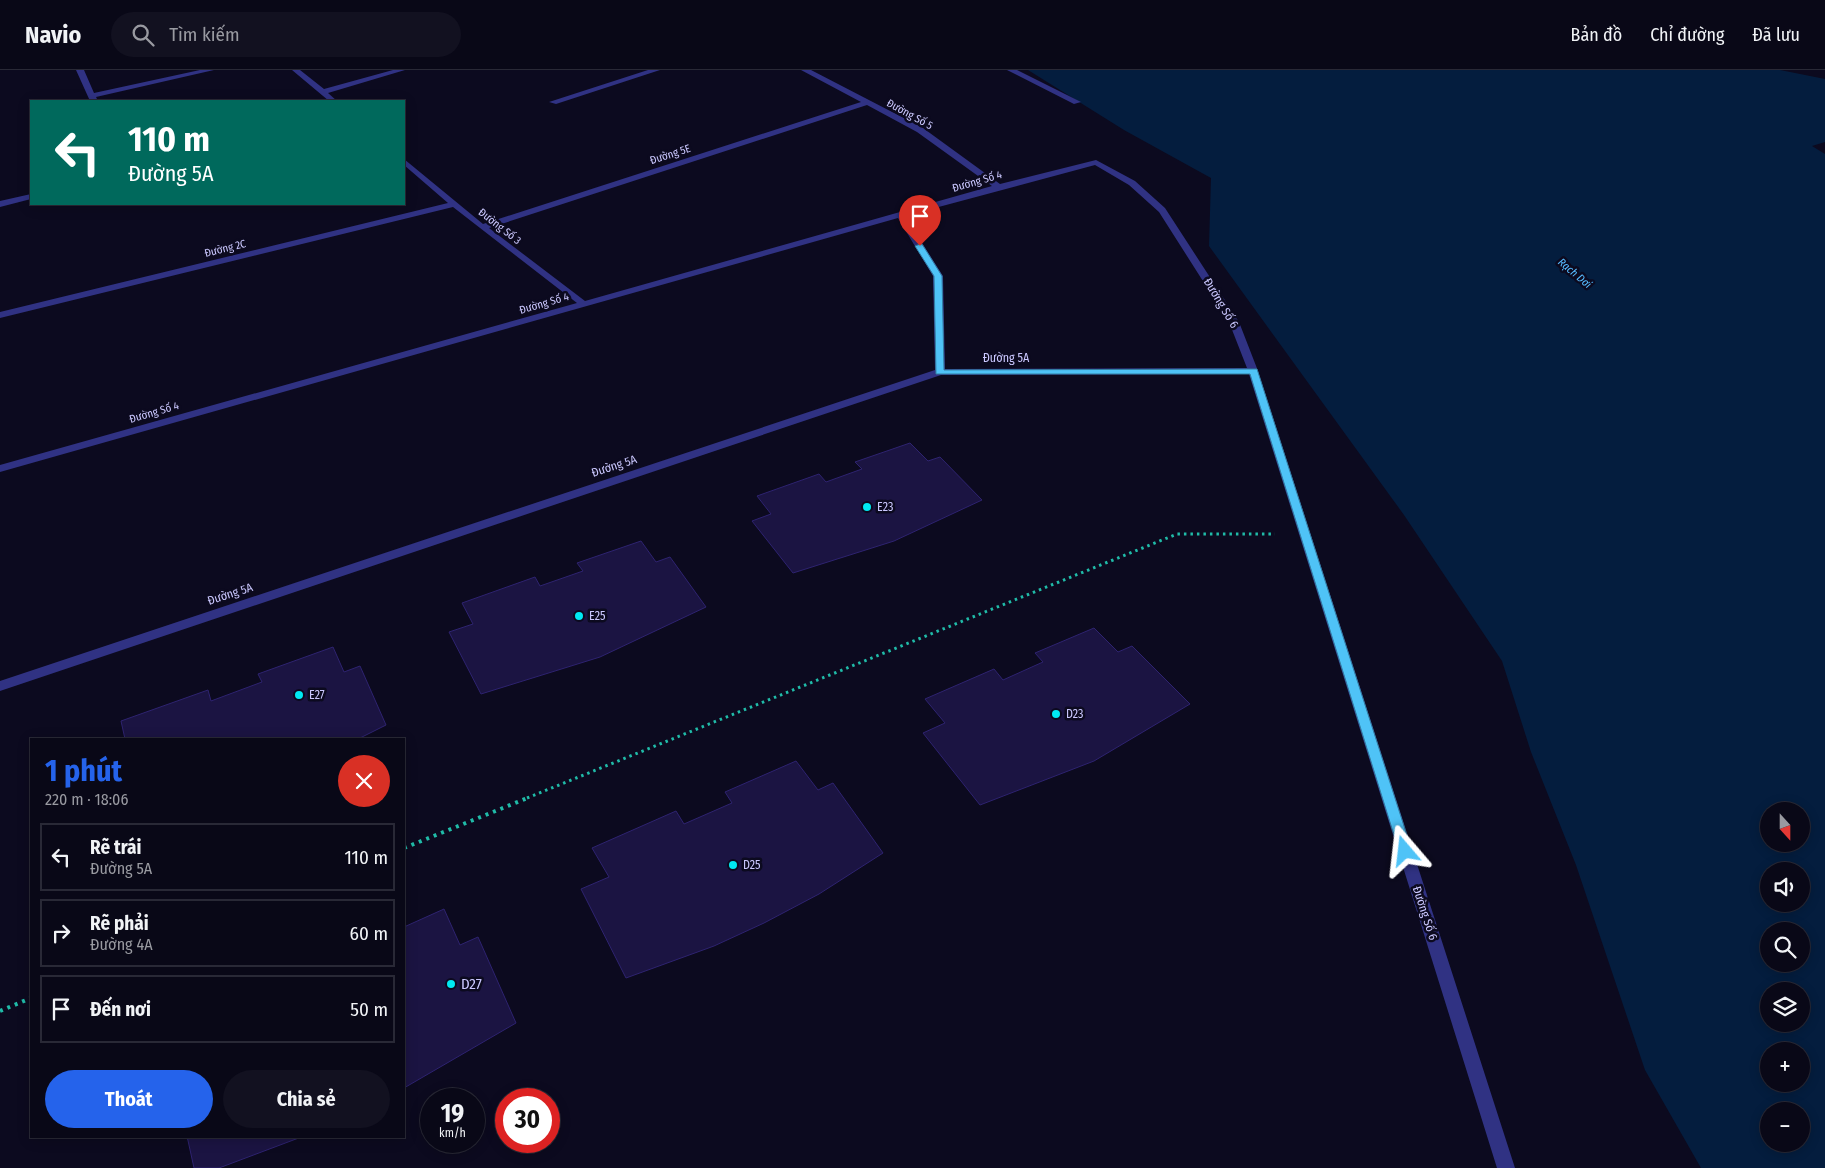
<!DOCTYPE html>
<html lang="vi">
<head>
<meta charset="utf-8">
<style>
	:root { --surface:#090817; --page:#121120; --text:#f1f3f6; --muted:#999aa1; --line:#292936; --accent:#2563eb }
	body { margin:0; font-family:"Fira Sans Condensed",sans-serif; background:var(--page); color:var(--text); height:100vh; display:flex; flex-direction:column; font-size:19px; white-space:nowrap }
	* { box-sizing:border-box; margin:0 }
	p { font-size:16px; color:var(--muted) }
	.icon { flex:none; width:28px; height:28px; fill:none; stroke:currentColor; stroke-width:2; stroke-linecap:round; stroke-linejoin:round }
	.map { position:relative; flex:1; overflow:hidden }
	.panel { position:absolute; left:30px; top:668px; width:375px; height:400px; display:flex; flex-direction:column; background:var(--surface); border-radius:0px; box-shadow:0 2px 12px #0003,0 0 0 1px var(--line) }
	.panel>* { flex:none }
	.banner { position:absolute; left:30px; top:30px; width:375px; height:105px; border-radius:0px; box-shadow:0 2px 12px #0003,0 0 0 1px var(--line); background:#00695c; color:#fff; overflow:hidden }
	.needle { width:32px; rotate:159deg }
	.controls { position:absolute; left:1760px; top:732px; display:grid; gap:10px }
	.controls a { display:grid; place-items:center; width:50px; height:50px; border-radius:50%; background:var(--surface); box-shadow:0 2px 12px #0003,0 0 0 1px var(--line); font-size:25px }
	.speed { position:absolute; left:420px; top:1018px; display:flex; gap:10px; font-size:25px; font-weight:700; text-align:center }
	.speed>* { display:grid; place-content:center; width:65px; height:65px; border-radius:50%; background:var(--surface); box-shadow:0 2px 12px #0003,0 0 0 1px var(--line); line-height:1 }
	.speed small { font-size:12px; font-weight:400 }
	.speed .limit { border:8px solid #d22; background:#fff; color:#111 }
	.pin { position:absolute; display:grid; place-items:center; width:42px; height:42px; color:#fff; margin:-51px -21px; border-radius:50% 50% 50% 0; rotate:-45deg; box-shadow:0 0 5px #0007 }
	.pin .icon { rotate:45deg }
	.me { position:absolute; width:55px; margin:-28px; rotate:343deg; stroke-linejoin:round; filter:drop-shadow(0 0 4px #0008) }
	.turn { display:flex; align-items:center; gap:18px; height:105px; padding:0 15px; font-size:22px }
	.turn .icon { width:65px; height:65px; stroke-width:2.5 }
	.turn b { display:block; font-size:35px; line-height:42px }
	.round { display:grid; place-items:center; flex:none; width:52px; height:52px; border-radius:26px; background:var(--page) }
	.summary { display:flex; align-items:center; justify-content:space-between; height:85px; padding:0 15px }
	h1 { font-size:30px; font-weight:700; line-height:38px; color:var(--accent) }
	.action { display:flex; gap:10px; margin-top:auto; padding:10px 15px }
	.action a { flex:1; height:58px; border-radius:30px; background:var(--accent); color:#fff; font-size:20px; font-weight:700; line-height:58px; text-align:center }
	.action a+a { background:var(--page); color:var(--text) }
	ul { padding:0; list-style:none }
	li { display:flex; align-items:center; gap:15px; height:68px; margin:0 10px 8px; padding:0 5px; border:2px solid var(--line); border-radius:0px }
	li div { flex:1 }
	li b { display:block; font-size:19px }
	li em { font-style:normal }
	header { display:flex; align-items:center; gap:30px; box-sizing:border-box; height:70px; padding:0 25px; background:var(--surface); border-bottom:1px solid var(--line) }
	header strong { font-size:24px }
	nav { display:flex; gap:28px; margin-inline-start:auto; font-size:18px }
	.search { width:350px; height:45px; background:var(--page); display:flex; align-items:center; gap:12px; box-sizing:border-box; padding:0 18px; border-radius:28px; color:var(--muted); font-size:19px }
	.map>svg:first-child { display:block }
	.water { fill:#041d3e; fill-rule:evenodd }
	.building { fill:#1b1442; stroke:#2e2370 }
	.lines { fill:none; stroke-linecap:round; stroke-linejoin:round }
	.path-far1 { stroke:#20bba8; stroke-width:3; stroke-dasharray:2.5 4; stroke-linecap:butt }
	.path { stroke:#20bba8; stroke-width:4; stroke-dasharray:3 5; stroke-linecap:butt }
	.minor { fill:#303283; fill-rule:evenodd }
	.route { fill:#4fc3f7; stroke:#337fa1 }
	.poi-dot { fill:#00e9f3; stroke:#0c0a1f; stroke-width:2 }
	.labels { text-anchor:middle; stroke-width:5; stroke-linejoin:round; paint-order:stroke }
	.far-street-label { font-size:11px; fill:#cbc8ff; stroke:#0c0a1f }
	.far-water-label { font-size:11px; font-style:italic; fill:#56bbff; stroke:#0c0a1f }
	.street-label { font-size:12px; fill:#cbc8ff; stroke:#0c0a1f }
	.poi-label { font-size:12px; fill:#cbc8ff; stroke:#0c0a1f; text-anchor:start }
	.near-poi-label { font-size:15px; fill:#cbc8ff; stroke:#0c0a1f; text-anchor:start }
</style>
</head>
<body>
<header>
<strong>Navio</strong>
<div class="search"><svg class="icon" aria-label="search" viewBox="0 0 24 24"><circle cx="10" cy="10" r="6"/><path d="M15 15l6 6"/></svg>Tìm kiếm</div>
<nav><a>Bản đồ</a><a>Chỉ đường</a><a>Đã lưu</a></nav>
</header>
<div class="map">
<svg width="1825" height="1098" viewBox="0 0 1825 1098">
	<rect width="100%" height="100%" fill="#0c0a1f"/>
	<!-- water -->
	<path class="water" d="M1028,0H1780L1825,9V72L1812,76L1825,84V1098H1701L1645,1000L1576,795L1531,682L1502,591L1404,445L1209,176L1211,108L1124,60ZM1769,741H1801V774H1769ZM1769,801H1801V834H1769ZM1769,861H1801V894H1769ZM1769,921H1801V954H1769ZM1769,981H1801V1014H1769ZM1769,1041H1801V1074H1769Z"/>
	<!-- building -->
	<path class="building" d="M910,373L928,391L940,387L982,430L894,471L793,503L752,451L771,444L757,426L819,404L826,412L862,399L855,392Z
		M641,471L656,492L670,487L706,537L600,587L481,624L449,562L473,554L462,533L535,507L540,516L583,501L577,493Z
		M1094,558L1118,582L1132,576L1190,634L1094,691L980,735L923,663L945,653L925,629L994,599L1003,610L1043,592L1035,583Z
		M333,577L344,602L360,596L386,655L358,669H125L121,651L208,620L211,631L262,612L258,604Z
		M796,691L818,720L833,713L883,783L819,824L764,853L714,876L626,908L581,819L609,807L592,778L676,741L684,754L732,733L725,722Z
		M444,839L460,875L478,867L516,953L404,1018V857Z
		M187,1066H304L219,1098H194Z"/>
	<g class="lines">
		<!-- path-far1 -->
		<path class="path-far1" d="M527,728L1177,464H1275"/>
		<!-- path -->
		<path class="path" d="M404,778L530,727
			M0,941L31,928"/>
		<!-- minor -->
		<path class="minor" d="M76,0H84L94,23L200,0H214L96,27L98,31H90Z
			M292,0H300L324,19L393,0H405L328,23L337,31H329Z
			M648,0H660L556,34L549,32Z
			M801,0H811L923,58L1000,114L1096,90L1135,111L1165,138L1239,252L1258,301L1515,1098H1497L1249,304L941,305L0,621V611L935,300L933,206L898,148L0,402V395L577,233L453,137L0,248V242L448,133L404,95V89L483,154L861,32ZM867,35L917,62L992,116L585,231L489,158ZM1095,95L1129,115L1159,142L1229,252L1247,298L945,299L943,206L905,146Z
			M1007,0H1017L1081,32L1074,34Z
			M31,124V129L0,137V131Z"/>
	</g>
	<!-- route -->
	<path class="route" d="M920,174H922L942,206L944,300L1257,299L1412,781L1410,785H1401L1399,781L1250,304H936L934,206L915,176Z"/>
	<!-- markers -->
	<g class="poi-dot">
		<circle cx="867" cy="437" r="5"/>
		<circle cx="579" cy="546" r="5"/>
		<circle cx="299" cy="625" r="5"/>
		<circle cx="1056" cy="644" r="5"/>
		<circle cx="733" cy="795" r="5"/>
		<circle cx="451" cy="914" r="5"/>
	</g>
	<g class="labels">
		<!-- far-street labels -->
		<g class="far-street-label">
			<text transform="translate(910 44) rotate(29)" y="4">Đường Số 5</text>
			<text transform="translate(670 84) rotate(-18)" y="4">Đường 5E</text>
			<text transform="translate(977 111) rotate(-16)" y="4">Đường Số 4</text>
			<text transform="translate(500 156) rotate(38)" y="4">Đường Số 3</text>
			<text transform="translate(225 178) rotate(-14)" y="4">Đường 2C</text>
			<text transform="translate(544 233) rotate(-16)" y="4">Đường Số 4</text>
			<text transform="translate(154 342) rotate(-16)" y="4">Đường Số 4</text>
		</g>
		<!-- far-water labels -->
		<g class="far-water-label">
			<text transform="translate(1575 203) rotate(40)" y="4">Rạch Dơi</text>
		</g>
		<!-- street labels -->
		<g class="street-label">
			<text transform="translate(1221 233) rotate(59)" y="4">Đường Số 6</text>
			<text x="1006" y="292">Đường 5A</text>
			<text transform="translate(614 396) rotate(-18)" y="4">Đường 5A</text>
			<text transform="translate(230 524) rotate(-18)" y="4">Đường 5A</text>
			<text transform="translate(1425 843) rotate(72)" y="4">Đường Số 6</text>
		</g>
		<!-- poi labels -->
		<g class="poi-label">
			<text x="877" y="441">E23</text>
			<text x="589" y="550">E25</text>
			<text x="309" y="629">E27</text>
			<text x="1066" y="648">D23</text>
			<text x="743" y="799">D25</text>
		</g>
		<!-- near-poi labels -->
		<g class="near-poi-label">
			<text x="461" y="919">D27</text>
		</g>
	</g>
</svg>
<div class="controls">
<a><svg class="needle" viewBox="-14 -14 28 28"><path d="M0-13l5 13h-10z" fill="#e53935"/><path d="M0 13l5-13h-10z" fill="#999aa1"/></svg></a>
<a><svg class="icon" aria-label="sound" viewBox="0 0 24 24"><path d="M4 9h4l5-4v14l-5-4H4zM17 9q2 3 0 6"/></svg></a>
<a><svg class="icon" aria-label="search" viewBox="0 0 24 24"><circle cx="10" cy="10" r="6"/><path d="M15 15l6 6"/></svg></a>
<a><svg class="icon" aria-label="layers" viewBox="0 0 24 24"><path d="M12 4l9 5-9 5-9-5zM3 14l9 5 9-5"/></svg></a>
<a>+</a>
<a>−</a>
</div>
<div class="speed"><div>19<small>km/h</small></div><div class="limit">30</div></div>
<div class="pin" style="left:920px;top:176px;background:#d93025"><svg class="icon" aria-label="arrive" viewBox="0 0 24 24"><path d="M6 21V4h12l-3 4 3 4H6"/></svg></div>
<svg class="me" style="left:1405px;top:781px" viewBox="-20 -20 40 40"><path d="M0-17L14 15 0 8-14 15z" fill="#4fc3f7" stroke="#fff" stroke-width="4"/></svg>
<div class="banner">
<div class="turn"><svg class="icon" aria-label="left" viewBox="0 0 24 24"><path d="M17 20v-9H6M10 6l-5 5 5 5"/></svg><div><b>110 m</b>Đường 5A</div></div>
</div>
<section class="panel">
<div class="summary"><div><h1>1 phút</h1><p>220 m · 18:06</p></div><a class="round" style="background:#d93025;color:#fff"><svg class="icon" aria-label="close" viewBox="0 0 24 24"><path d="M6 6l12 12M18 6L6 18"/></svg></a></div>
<ul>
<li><svg class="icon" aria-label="left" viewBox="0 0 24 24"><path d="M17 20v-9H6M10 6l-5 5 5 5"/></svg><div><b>Rẽ trái</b><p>Đường 5A</p></div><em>110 m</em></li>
<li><svg class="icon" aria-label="right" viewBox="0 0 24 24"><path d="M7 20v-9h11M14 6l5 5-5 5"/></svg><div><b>Rẽ phải</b><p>Đường 4A</p></div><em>60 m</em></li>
<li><svg class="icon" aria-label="arrive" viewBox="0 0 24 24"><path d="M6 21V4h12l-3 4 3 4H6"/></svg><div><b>Đến nơi</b></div><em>50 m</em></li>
</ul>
<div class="action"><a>Thoát</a><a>Chia sẻ</a></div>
</section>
</div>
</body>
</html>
